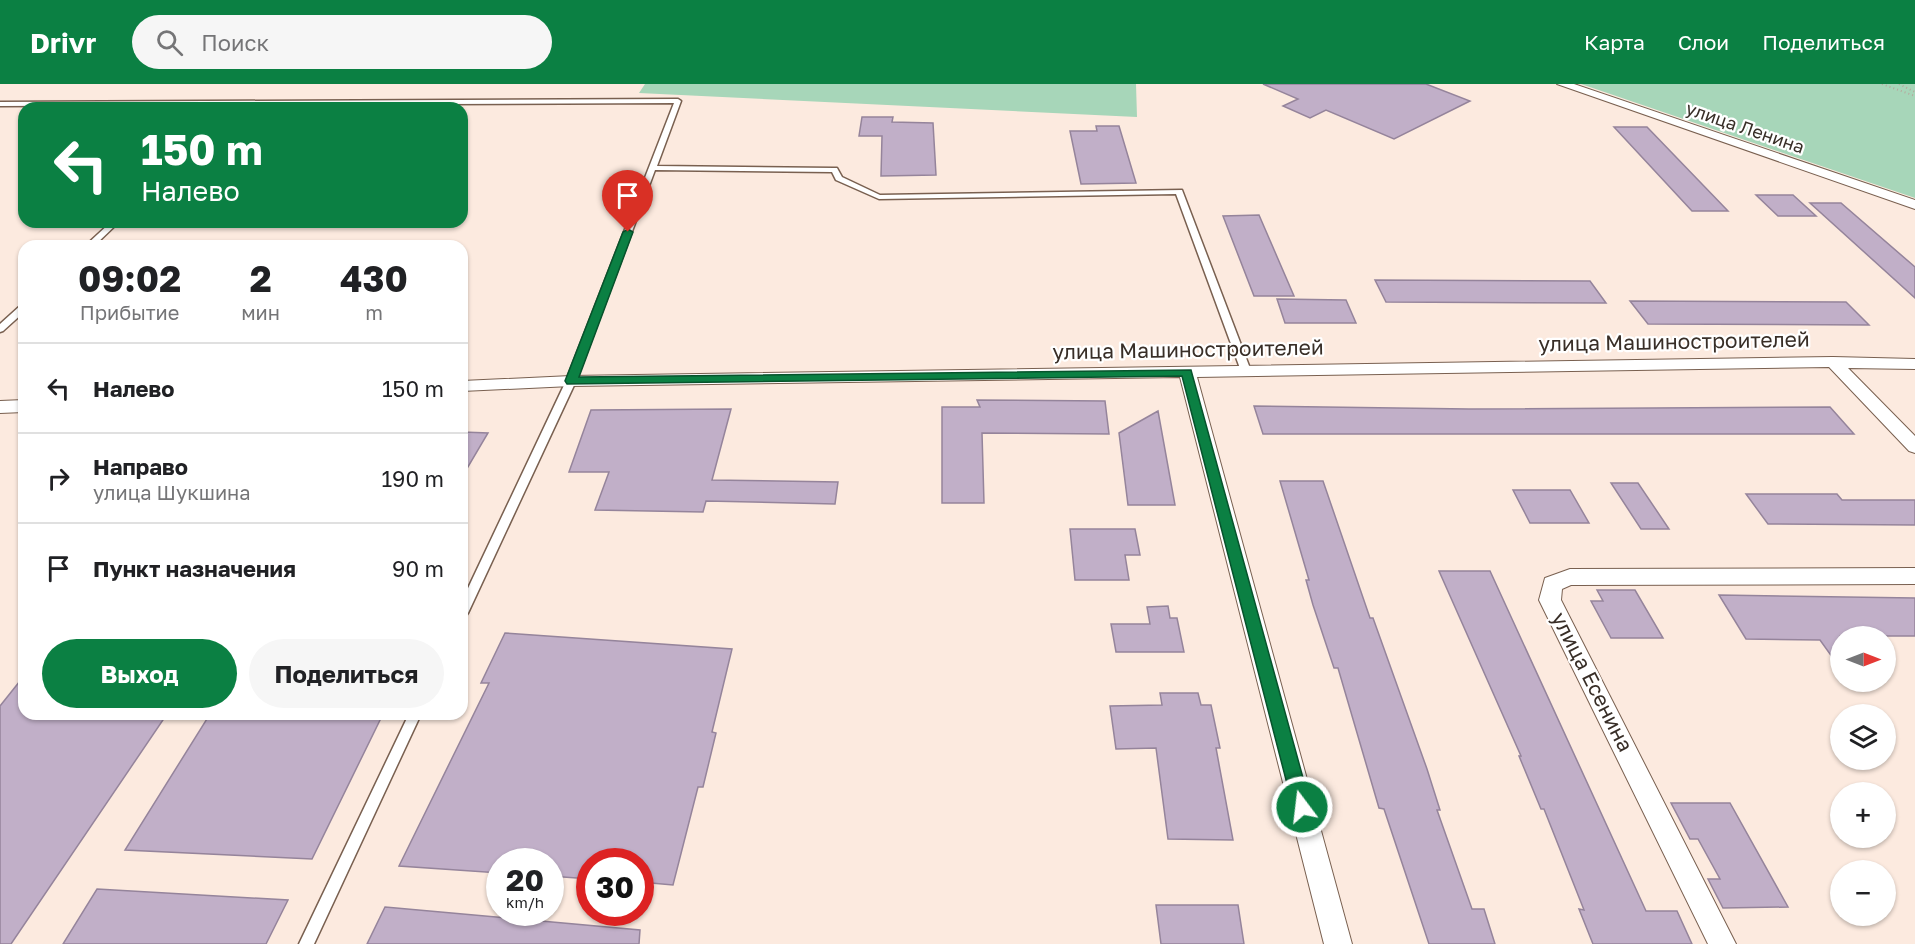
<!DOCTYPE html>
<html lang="ru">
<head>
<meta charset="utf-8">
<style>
	:root { --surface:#fff; --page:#f6f6f6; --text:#202124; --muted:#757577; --line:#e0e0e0; --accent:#0b8043 }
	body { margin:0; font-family:"Golos Text",sans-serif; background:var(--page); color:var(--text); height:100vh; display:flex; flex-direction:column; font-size:22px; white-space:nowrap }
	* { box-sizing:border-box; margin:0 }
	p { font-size:20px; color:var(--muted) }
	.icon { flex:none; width:33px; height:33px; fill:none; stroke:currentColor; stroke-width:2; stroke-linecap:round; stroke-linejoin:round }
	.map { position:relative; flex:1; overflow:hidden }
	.sheet { position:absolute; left:18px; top:156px; width:450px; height:480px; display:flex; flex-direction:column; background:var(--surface); border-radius:18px; box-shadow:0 2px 4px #0004 }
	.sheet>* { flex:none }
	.top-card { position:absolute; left:18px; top:18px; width:450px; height:126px; border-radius:18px; box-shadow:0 2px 4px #0004; background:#0b8043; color:#fff; overflow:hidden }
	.needle { width:39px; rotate:90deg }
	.fabs { position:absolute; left:1830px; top:542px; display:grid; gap:12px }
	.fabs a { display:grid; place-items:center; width:66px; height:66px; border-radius:50%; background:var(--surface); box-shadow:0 2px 4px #0004; font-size:30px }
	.speed { position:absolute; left:486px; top:764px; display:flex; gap:12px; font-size:30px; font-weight:700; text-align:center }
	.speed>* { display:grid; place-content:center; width:78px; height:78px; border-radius:50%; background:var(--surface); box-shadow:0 2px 4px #0004; line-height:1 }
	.speed small { font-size:15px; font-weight:400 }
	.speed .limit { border:9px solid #d22; background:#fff; color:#111 }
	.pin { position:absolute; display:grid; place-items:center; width:51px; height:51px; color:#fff; margin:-62px -26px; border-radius:50% 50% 50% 0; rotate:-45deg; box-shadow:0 0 6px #0007 }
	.pin .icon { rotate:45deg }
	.me { position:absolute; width:66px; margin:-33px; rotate:345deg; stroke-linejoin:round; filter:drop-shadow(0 0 4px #0008) }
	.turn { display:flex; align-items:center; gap:21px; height:126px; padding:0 24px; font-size:27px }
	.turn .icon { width:78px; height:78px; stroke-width:2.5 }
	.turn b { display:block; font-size:42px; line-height:51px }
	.eta { display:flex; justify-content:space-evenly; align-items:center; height:102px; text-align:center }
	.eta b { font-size:36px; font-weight:700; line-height:42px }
	.primary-button { display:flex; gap:12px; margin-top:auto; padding:12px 24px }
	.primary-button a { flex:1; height:69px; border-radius:36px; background:var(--accent); color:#fff; font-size:24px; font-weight:700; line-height:69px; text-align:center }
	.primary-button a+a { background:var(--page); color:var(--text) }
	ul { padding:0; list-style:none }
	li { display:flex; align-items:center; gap:18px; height:90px; padding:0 24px; border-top:2px solid var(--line) }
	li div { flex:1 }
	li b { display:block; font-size:22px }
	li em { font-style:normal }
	header { display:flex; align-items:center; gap:36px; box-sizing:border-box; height:84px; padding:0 30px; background:var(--accent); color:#fff }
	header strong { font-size:28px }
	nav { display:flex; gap:33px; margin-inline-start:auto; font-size:21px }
	.search { width:420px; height:54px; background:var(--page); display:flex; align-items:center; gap:15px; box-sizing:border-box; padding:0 21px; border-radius:33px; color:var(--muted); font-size:22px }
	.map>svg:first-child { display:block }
	.green { fill:#a7d6b9 }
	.building { fill:#c1afc8; stroke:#95849b; stroke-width:1.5 }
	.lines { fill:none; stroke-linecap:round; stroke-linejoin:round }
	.lane-casing { stroke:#796050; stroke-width:3 }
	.street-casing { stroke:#796050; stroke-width:2 }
	.path { stroke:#b6a79d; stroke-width:2; stroke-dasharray:1 3; stroke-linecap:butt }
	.lane { fill:#fff; fill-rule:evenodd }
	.street { fill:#fff; fill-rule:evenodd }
	.route { fill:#0b8043; stroke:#07532c; stroke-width:1.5 }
	.labels { text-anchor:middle; stroke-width:4.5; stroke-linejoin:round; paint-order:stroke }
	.far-street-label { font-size:18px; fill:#382e27; stroke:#fff }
	.street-label { font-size:21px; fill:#382e27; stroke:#fff }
</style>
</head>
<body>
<header>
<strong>Drivr</strong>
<div class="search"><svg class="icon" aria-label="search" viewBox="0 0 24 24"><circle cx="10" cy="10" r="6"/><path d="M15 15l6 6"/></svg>Поиск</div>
<nav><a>Карта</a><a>Слои</a><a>Поделиться</a></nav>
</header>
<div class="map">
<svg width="1915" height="860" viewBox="0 0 1915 860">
	<rect width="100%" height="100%" fill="#fceadf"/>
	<!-- green -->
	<path class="green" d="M645,0H1136L1137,33L639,9Z
		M1581,0H1915V114Z"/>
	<!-- building -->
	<path class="building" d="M1263,0H1426L1470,17L1394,55L1326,26L1310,34L1283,22L1298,15Z
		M862,33H893L892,38L933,39L936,91L881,92L882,52H859Z
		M1096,42H1119L1136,99L1081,100L1070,47H1097Z
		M1614,43H1647L1728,127H1692Z
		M1756,111H1793L1816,132H1778Z
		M1810,119H1841L1915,183V214Z
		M1259,131L1294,212H1254L1223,132Z
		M1375,196L1590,197L1606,219L1386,218Z
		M1277,215L1346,216L1356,239H1285Z
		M1630,217L1846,218L1869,241L1648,240Z
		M977,316L1105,317L1109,350L982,349L984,419H942V323H980Z
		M1254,322L1469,325L1830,323L1854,350H1263Z
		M731,325L712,396L838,398L835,420L706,417L703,428L595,426L609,388H569L591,326Z
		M1158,327L1175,421H1128L1119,349Z
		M462,348L488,349L462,393Z
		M1280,397H1323L1370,534H1373L1427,685L1440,726H1437L1472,825H1484L1495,860H1429L1384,725L1379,724L1338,584H1334L1313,521L1306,496H1309Z
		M1611,399H1638L1669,445H1641Z
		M1513,406H1570L1589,439H1530Z
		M1746,410H1837L1842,416H1915V441L1768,440Z
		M1070,445H1135L1140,471H1125L1129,496H1075Z
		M1439,487H1490L1646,827H1677L1692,860H1593L1579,825L1584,826L1544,725H1541L1519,672H1521Z
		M1597,506H1635L1663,554H1611L1591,517H1603Z
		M1719,511L1915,514V552H1840V584L1820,556L1746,555Z
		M1168,522L1170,534H1177L1184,568H1116L1111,540H1150L1147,523Z
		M505,549L732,565L712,648L716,649L703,703H698L673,801L640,798V777H590V795L550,792V777H500V789L399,782L489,599H481Z
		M24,592V630H167L11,860H0V622Z
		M1160,609H1198L1201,621H1211L1220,664H1216L1233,756L1168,755L1156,664L1116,665L1110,622L1162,621Z
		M210,630H383L312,775L125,766Z
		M1671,719H1730L1788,823L1723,824L1708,795H1720L1698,755H1690Z
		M97,805L288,816L266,860H63Z
		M1156,821H1238L1244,860H1161Z
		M385,823L640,846L639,860H367Z"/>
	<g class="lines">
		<defs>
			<path id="lane" d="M678,15L681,17L657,82L834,84H837L842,93L880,111L1182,106L1251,287L1246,290L1241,287L1176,110L879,115L836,96L832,88L655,86L576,297L468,529L466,532L462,534V517L566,297L674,19L0,22V18Z
				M111,138H119L94,162H85Z
				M24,220V228L3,247L0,248V240L21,221Z
				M409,630H421L314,860H299Z"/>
			<path id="street" d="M1557,0H1574L1915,116V125Z
				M1833,273L1915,275V285L1848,284L1915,352V369L1909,367L1829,283L1197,293L1352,860H1324L1180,293L571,302L462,307V297L571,292Z
				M24,316V328L0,329V317Z
				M1915,484V500L1571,501L1562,505L1561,516L1736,860H1708L1539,516L1545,494L1570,485Z"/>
		</defs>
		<!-- lane casing -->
		<use href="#lane" class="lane-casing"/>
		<!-- street casing -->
		<use href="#street" class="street-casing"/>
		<!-- path -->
		<path class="path" d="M1882,0L1915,12
			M1899,0L1915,8"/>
		<!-- lane -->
		<use href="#lane" class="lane"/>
		<!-- street -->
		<use href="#street" class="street"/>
	</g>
	<!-- route -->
	<path class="route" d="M628,145L633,148L579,293L1191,286L1311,723L1308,728L1302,731L1296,728L1293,723L1182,292L567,300L565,297L623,148Z"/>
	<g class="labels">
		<!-- far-street labels -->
		<g class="far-street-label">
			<text transform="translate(1745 44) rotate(19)" y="6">улица Ленина</text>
		</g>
		<!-- street labels -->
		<g class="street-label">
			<text transform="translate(1674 258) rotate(-1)" y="7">улица Машиностроителей</text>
			<text transform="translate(1188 266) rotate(-1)" y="7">улица Машиностроителей</text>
			<text transform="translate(1592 598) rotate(63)" y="7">улица Есенина</text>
		</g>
	</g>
</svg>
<div class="fabs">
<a><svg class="needle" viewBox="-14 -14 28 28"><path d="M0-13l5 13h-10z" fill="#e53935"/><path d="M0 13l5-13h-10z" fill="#757577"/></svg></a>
<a><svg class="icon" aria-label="layers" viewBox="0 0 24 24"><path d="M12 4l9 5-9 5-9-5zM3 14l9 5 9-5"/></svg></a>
<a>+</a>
<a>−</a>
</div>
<div class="speed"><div>20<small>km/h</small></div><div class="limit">30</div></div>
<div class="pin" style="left:628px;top:148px;background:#d93025"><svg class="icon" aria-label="arrive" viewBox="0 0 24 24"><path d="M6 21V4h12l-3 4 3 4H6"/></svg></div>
<svg class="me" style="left:1302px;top:723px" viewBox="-20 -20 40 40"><circle r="17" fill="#0b8043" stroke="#fff" stroke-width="3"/><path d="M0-11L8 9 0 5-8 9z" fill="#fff"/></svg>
<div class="top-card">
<div class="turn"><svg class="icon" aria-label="left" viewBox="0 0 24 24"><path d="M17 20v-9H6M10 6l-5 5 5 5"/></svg><div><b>150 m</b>Налево</div></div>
</div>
<section class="sheet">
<div class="eta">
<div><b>09:02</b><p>Прибытие</p></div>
<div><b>2</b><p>мин</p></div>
<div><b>430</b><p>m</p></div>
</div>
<ul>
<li><svg class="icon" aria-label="left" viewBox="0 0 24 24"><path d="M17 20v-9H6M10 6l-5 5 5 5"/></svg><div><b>Налево</b></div><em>150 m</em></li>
<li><svg class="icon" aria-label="right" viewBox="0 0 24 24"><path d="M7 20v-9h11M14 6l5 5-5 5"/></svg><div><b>Направо</b><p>улица Шукшина</p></div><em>190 m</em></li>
<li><svg class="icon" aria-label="arrive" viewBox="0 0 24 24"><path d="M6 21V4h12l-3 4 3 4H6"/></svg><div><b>Пункт назначения</b></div><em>90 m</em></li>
</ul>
<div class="primary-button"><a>Выход</a><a>Поделиться</a></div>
</section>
</div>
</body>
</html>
